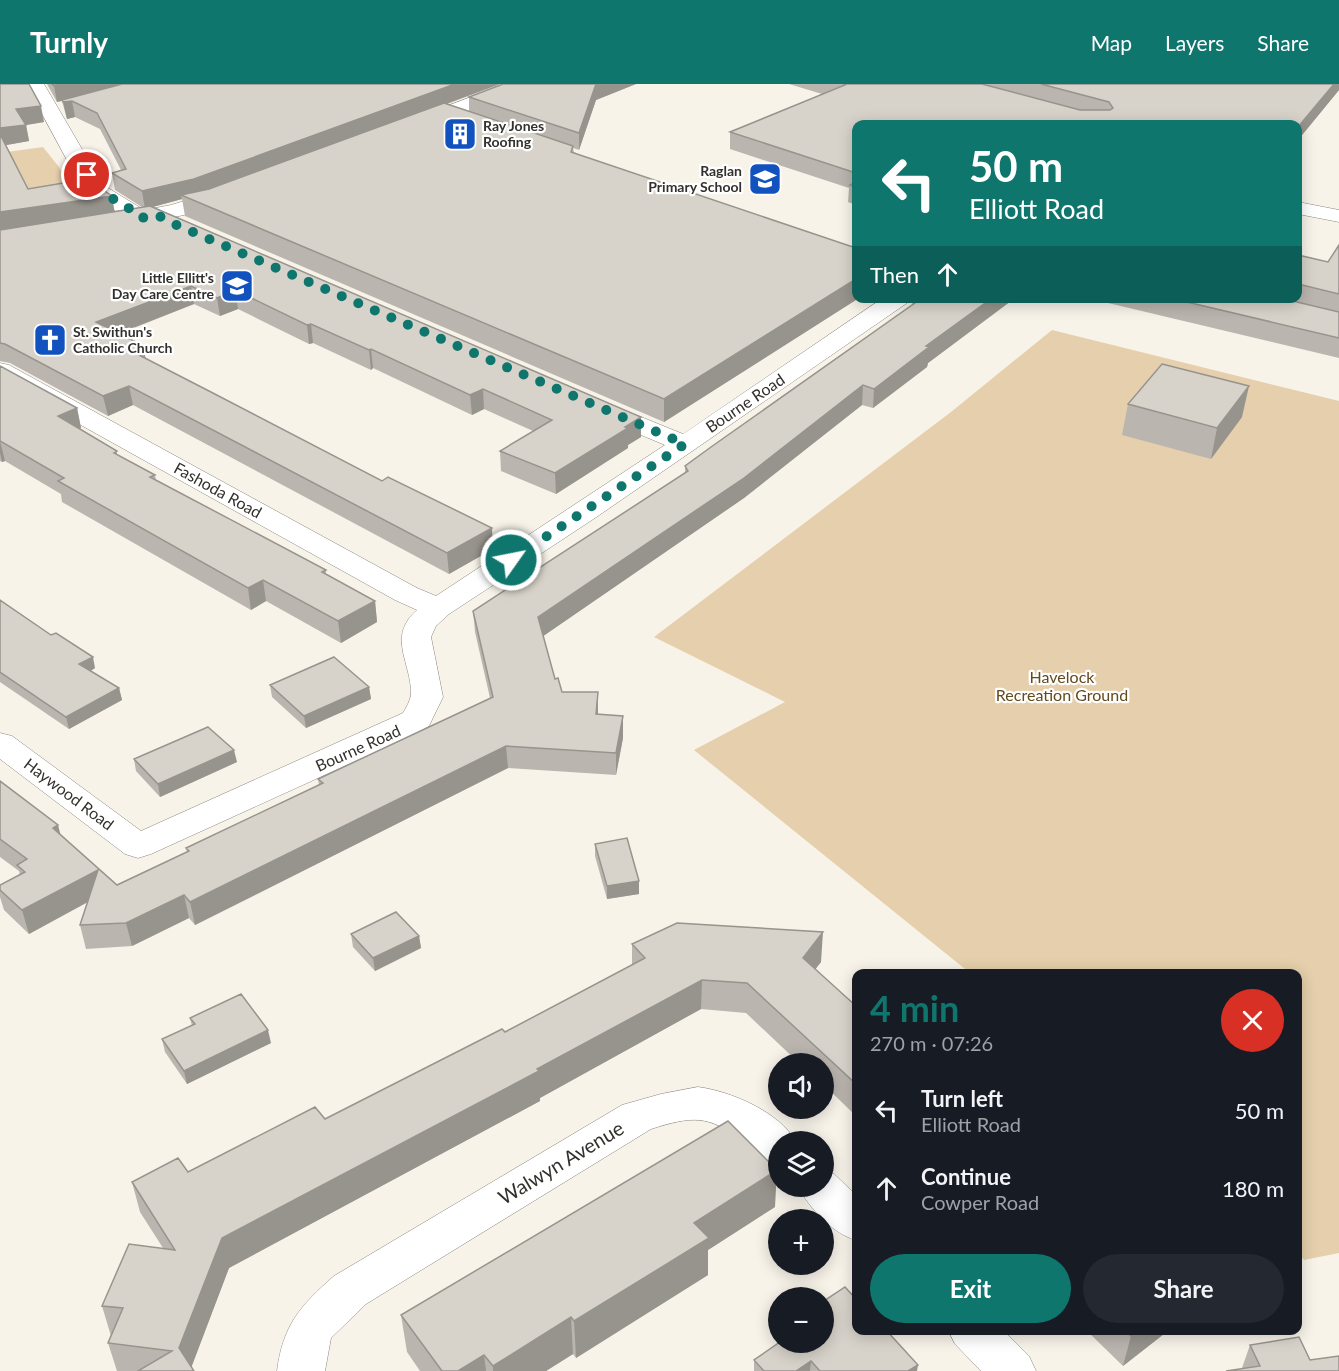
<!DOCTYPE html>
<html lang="en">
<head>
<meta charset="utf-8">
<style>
	:root { --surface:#171b24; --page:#242831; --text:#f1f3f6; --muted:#9ea1a6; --accent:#0f766e }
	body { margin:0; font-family:Lato,sans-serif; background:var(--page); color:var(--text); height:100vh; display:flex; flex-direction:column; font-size:22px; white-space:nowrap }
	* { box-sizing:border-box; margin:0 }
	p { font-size:20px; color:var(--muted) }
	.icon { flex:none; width:33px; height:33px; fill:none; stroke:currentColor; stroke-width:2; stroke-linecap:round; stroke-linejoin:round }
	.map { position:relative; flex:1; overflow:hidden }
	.details { position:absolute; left:852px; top:885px; width:450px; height:366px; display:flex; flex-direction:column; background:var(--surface); border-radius:12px; box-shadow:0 3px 15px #0003 }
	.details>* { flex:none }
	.top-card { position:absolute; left:852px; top:36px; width:450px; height:183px; border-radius:12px; box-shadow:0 3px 15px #0003; background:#0f766e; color:#fff; overflow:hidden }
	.fabs { position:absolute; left:768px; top:969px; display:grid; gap:12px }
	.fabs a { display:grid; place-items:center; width:66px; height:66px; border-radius:50%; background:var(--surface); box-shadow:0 3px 15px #0003; font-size:30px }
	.pin { position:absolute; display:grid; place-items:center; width:51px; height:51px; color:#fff; margin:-26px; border:3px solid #fff; border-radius:50%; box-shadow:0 2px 6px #0007 }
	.me { position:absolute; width:66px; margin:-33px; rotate:57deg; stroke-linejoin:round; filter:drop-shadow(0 0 4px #0008) }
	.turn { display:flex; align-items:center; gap:21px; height:126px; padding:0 18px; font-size:27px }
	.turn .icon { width:78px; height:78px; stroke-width:2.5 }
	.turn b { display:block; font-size:42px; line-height:51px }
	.then { display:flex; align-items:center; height:57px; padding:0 18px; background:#0003; gap:12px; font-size:22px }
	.round { display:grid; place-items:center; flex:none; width:63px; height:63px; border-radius:32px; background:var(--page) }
	.summary { display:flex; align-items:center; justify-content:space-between; height:102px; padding:0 18px }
	h1 { font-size:36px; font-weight:700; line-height:45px; color:var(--accent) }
	.action { display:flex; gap:12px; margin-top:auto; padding:12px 18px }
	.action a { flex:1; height:69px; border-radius:36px; background:var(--accent); color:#fff; font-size:24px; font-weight:700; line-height:69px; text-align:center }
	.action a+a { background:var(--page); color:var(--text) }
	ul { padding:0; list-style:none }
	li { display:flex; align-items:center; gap:18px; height:78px; padding:0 18px }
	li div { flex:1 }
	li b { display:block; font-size:22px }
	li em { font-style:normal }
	header { display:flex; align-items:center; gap:36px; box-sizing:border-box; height:84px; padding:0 30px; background:var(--accent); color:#fff }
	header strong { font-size:28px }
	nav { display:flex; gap:33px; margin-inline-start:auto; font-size:21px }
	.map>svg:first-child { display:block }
	.green { fill:#e5cfac }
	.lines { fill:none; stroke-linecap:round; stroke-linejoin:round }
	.street-casing { stroke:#8b867e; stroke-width:1 }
	.secondary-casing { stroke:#8b867e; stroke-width:1 }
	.street { fill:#fff; fill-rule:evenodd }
	.secondary { fill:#fff; fill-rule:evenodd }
	.wall { fill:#bab5ae }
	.shaded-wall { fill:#97948d }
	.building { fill:#d8d3ca; stroke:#97948d; stroke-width:1.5 }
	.route { stroke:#0f766e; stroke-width:10; stroke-dasharray:0 18 }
	.labels { text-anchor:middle; stroke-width:4.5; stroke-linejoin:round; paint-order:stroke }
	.far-poi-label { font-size:14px; font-weight:bold; fill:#33312d; stroke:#fff; text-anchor:start }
	.street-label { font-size:16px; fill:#33312d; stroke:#fff }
	.park-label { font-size:16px; fill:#634a1c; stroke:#fff }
	.near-street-label { font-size:20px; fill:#33312d; stroke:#fff }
</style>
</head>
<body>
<header>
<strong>Turnly</strong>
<nav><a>Map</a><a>Layers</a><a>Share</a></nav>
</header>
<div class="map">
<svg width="1339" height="1287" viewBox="0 0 1339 1287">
	<rect width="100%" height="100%" fill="#f8f3e9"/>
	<!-- green -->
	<path class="green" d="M43,63L59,83L69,103L35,124L0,69Z
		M1052,246L1339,317V1169L1304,1176L1298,1169V890L970,889L694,666L785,618L654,553L951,328Z"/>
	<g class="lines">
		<defs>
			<path id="street" d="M26,0H44L103,101L149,129L152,134L149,139L141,140L133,139L89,109L68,78Z
				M1298,118L1339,126V138L1298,130Z
				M883,214H910L907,219L595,434L449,530L436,542L431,553L443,613L429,642L417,649L151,770L138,774L125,770L0,675V649L12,652L141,747L403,629C406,624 410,617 411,611C412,579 386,553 417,526L395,516L0,296V279L9,281L417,504L436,512L665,361L591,330L587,325L591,320L600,317L609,320L683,350Z
				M698,1003C730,1007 780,1028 796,1058H778V1081C763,1076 755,1068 743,1058C709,1030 692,1032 651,1045L366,1220L331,1254L325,1287H277C283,1241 300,1222 334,1192L622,1021L661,1010Z
				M824,1086L834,1090L856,1111V1156C833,1150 809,1124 798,1102H824Z
				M948,1246H1003L1029,1272L1036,1287H981L955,1260Z"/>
			<path id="secondary" d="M506,0H532L530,4L426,43H412L409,39L412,35Z
				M227,104L234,106L237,110L234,114L184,131L123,143L115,142L112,137L115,132L171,121Z"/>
		</defs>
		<!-- street casing -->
		<use href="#street" class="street-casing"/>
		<!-- secondary casing -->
		<use href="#secondary" class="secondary-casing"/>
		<!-- street -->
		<use href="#street" class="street"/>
		<!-- secondary -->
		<use href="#secondary" class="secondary"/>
	</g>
	<!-- wall -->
	<path class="wall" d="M0,0L44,38L26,41L29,57L6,61L28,105L115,127L142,123L115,106L112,89L121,86L100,45L75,33L67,35L62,17L57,18L47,0H500L447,20L469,27V13L503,0H636L596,16L579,66L573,64L574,68L856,214H859L664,338L185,132L182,115L153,123L641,333V353L628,361V364L556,410L501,387L500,367L533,347L484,325L472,331L373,284L371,286L313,259L309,260L238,225L220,232L194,220L119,250L141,265L145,274L493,465L449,490L133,321L108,332L10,279L0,277Z
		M789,0H1339V6L1298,56V40H856V121L848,118L849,104L730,65V48L822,10Z
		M1339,161V274L1087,214H1298V171L1328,178Z
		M911,214H1015L928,279L927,283L873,324L862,321L744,414L543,552L555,595L562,608L598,630L623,654L616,691L508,684L195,841L189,834L132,862L86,865L80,841L88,818L29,850L4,826L0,813V801L20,791L19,787L0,773V697L117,801L187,768L186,764L319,701L318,695L490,614L475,548L473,527L685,389V382L913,221L911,217Z
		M0,282L77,324L81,344L79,345L117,367V371L155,391L156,396L326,486V490L375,517L377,538L341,559L266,517L251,526L62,418L61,410L5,377L2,378L0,377Z
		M1128,320L1242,333L1211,375L1122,351Z
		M0,516L95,584L91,587L119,604L122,616L69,645L0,598Z
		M270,601L369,603L371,615L306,644L272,613Z
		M134,675L237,678L160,713L136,687Z
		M595,760L639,810L607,815L595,772Z
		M351,850L419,852L421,864L375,887L353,863Z
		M632,860L821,878L815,885L856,922V1032L824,1001V980H800L746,929L701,925L540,1014V1017L229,1184L191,1283L194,1287H117L108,1259L111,1252L102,1222L163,1164L140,1128L132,1098L188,1088L325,1035L505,948L632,881Z
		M190,934L271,959L187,1000L165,968L162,955L192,942Z
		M775,1123L708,1166V1191L576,1274L573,1270L546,1287H420L407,1268L401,1231Z
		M1086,1246H1169L1123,1282Z
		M778,1247V1258H824L917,1287H754V1276L777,1261Z
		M1250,1261L1310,1276L1339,1287L1242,1284Z"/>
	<!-- shaded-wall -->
	<path class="shaded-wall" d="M62,0H124L57,18L54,2Z
		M455,0H500L196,112L181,111L182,115L145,125L142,107Z
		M596,0H636L596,16L579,66V49Z
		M1334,0H1339V6L1298,56V43Z
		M72,17L75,33L67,35L63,18Z
		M41,22L44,38L26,41L29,57L1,62L0,56V44L16,25Z
		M112,112L115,130L0,147V128Z
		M856,195V214H859L664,338V315Z
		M191,202L194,220L99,257L96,238Z
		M235,206L238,225L220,232L217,214Z
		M992,214H1015L928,279L927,283L873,324L874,305L926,262Z
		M311,240L313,259L309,260L307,241Z
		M140,260L141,268L144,267L148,286L141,289L134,262Z
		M371,265L373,284L371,286L369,266Z
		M863,301L862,321L744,414L539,555L538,533Z
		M129,302L133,321L108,332L103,312Z
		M1249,302L1242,333L1211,375L1217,344Z
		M483,305L484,325L472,331L470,311Z
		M77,324L81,344L63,352L58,332Z
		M641,333V353L628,361V364L556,410L555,389Z
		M0,357L5,377L2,378L0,369Z
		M492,444L493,465L449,490L447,469Z
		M263,496L266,517L251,526L248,504Z
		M375,517L377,538L341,559L338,537Z
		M93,573L95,584L82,592L79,580Z
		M369,603L371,615L306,644L304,632Z
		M119,604L122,616L69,645L66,633Z
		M598,608V631L596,630Z
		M623,632V654L616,691V669Z
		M506,662L508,684L195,841L190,818Z
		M234,666L237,678L160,713L158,700Z
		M58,741L64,764L53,744Z
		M98,786L104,809L29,850L22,826Z
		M639,797V810L607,815V802Z
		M184,811L189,834L132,862L126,839Z
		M823,848L821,878L801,904L803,874Z
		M419,852L421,864L375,887L373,874Z
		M702,896L701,925L540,1014V1017L229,1184L190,1287L179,1264L222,1154Z
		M268,946L271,959L187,1000L184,987Z
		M777,1086L775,1123L708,1166V1191L576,1274L574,1237L694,1139Z
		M571,1233L573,1270L546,1287H493V1282Z
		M1138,1246H1169L1123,1282L1131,1252Z
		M484,1271L486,1287H458Z
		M811,1277L810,1287H796Z
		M918,1281L917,1287H908Z"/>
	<!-- building -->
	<path class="building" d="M0,0H29L41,22L16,25L26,41L0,44Z
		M52,0H62L54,2Z
		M122,0H455L194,95L142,107L112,89L126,85L97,29L72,17L63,18L62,16Z
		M503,0H596L579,49L469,13Z
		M843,0H982L1080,26H1110L1113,24L1109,18L1041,0H1334L1298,43V40H856V89L730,48L845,1Z
		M444,19L573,62L571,68L856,164V195L664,315L181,111L209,105Z
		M0,50L28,105L87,95L112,112L0,128Z
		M856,98V103L850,101Z
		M150,122L641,333L625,343L628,344L555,389L500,367L552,336L483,305L470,311L371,265L369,266L311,240L307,241L235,206L217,214L191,202L96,238L140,260L134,262L144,267L137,270L209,307L382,397L388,393L492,444L447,469L129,302L103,312L5,260L0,259V146Z
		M1339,161V210L1298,200V171L1328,178Z
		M922,214H992L926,262L929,263L874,305L863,301L744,394L538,533L555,595L558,594L562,608H598L596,630L623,632L616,669L506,662L190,818L184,811L126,839L80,841L98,786L22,826L0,806V801L25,788L17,781L27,775L0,755V697L58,741L53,744L117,801L189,767L186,764L323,699L318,695L493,613L473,527L688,387L685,382L711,363Z
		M1170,214H1280L1339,228V254Z
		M1162,280L1249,302L1217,344L1128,320Z
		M0,282L77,324L58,332L117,367L114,369L155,391L150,393L326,486L322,488L375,517L338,537L263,496L248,504L58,397L64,394L0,357Z
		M0,516L51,551L56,549L93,573L79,580L119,604L66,633L0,588Z
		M334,573L369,603L304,632L270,601Z
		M208,643L234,666L158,700L134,675Z
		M627,754L639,797L607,802L595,760Z
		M396,828L419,852L373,874L351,850Z
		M677,839L823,848L803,874L856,922V1000L747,899L702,896L537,985L539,987L222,1154L179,1264L194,1287H138L172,1267L108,1259L123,1224L102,1222L129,1160L175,1166L132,1098L178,1074L188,1088L315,1023L325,1035L502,945L505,948L645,874L632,860Z
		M241,910L268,946L184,987L162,955L195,940L190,934Z
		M728,1037L777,1086L694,1139L709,1154L574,1237L571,1233L493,1282L484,1271L458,1287H442L401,1231Z
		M845,1203L856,1215V1246H886L918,1281L908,1287H820L811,1277L796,1287H764L754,1276L780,1258H824V1217Z
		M1125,1246H1138L1131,1252Z
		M1299,1253L1310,1276L1339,1272V1287H1226L1260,1282L1250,1261Z"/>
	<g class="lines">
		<!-- route -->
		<path class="route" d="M87,91C102,115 123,116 141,134L158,131L165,136L685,360L511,476"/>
	</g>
	<!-- icons -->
	<defs>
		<symbol id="building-square" viewBox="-11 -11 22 22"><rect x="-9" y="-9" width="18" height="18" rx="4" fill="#1252be" stroke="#fff"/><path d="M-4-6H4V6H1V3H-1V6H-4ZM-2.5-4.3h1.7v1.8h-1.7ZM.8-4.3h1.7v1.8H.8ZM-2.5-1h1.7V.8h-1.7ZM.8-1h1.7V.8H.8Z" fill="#fff"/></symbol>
		<symbol id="school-square" viewBox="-11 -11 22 22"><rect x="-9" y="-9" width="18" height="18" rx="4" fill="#1252be" stroke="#fff"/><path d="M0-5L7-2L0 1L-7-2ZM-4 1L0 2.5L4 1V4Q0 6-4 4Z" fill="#fff"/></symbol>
		<symbol id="church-square" viewBox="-11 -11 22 22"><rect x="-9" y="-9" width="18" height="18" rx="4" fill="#1252be" stroke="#fff"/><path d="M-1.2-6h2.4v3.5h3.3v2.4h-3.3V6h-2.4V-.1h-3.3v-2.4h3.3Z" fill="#fff"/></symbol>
	</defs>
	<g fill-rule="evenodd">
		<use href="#building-square" x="441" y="31" width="38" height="38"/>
		<use href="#school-square" x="746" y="76" width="38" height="38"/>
		<use href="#school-square" x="218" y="183" width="38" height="38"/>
		<use href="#church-square" x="31" y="237" width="38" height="38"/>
	</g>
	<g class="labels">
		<!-- far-poi labels -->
		<g class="far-poi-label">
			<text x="483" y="47">Ray Jones<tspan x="483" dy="16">Roofing</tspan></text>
			<text x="742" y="92" text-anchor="end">Raglan<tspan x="742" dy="16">Primary School</tspan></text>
			<text x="214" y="199" text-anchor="end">Little Ellitt's<tspan x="214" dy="16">Day Care Centre</tspan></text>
			<text x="73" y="253">St. Swithun's<tspan x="73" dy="16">Catholic Church</tspan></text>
		</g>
		<!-- street labels -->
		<g class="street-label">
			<text transform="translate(745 319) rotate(-34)" y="6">Bourne Road</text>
			<text transform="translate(218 406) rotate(29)" y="6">Fashoda Road</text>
			<text transform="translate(358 664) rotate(-24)" y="6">Bourne Road</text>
			<text transform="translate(69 710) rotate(37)" y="6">Haywood Road</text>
		</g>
		<!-- park labels -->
		<g class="park-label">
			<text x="1062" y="599">Havelock<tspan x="1062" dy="18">Recreation Ground</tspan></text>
		</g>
		<!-- near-street labels -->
		<g class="near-street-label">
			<text transform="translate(561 1079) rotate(-31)" y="7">Walwyn Avenue</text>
		</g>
	</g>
</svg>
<div class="fabs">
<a><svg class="icon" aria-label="sound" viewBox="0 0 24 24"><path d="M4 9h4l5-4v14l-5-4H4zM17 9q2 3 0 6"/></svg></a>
<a><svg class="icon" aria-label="layers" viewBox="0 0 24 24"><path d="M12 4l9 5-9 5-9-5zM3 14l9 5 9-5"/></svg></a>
<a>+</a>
<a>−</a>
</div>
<div class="pin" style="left:87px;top:91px;background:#d93025"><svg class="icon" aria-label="arrive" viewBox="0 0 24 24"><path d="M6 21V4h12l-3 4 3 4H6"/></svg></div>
<svg class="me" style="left:511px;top:476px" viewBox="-20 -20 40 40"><circle r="17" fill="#0f766e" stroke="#fff" stroke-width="3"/><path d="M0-11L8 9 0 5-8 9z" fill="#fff"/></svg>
<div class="top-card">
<div class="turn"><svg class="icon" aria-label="left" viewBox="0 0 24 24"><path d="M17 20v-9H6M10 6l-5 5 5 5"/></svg><div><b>50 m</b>Elliott Road</div></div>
<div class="then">Then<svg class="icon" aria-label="ahead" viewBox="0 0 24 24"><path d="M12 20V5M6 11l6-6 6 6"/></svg></div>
</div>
<section class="details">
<div class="summary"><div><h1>4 min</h1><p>270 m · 07:26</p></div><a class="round" style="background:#d93025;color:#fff"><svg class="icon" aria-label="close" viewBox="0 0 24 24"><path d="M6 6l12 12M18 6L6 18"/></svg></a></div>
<ul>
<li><svg class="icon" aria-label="left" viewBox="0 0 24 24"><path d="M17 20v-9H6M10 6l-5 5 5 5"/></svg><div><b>Turn left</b><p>Elliott Road</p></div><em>50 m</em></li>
<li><svg class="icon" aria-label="ahead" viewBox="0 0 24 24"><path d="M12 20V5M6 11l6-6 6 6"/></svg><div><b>Continue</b><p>Cowper Road</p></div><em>180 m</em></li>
</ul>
<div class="action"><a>Exit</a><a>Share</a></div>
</section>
</div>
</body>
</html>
